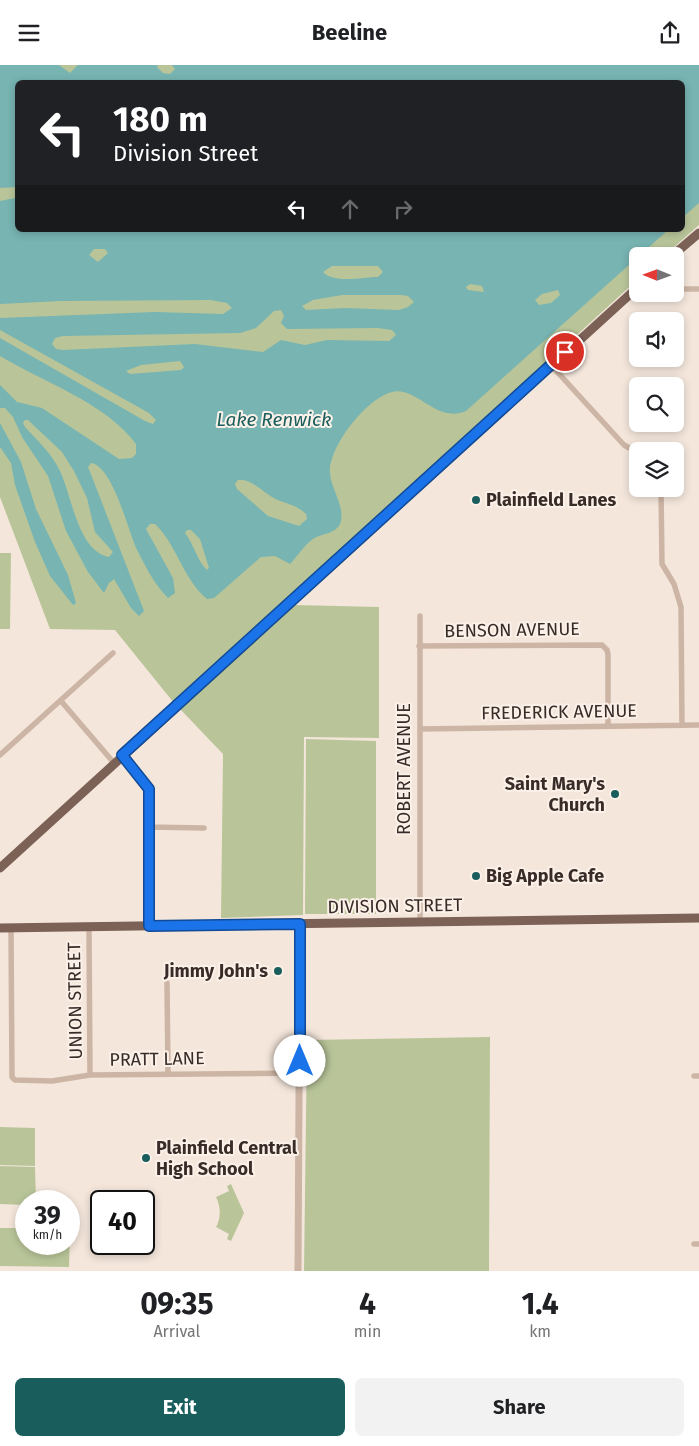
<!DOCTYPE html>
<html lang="en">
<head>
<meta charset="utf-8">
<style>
	:root { --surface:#fff; --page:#f2f2f2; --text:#202124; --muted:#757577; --accent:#195e5d }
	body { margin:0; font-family:"Fira Sans",sans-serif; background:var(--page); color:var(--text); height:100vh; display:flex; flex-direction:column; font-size:19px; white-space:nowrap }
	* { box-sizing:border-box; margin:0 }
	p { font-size:16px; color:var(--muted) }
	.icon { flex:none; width:28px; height:28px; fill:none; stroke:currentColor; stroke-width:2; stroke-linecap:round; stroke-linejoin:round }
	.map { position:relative; height:1206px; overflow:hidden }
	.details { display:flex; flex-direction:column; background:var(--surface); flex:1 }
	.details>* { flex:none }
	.hud { position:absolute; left:15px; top:15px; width:670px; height:152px; border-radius:8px; box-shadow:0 2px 8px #0003; background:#202124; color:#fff; overflow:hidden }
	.needle { width:32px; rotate:271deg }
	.fabs { position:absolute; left:629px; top:182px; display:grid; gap:10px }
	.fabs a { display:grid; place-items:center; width:55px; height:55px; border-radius:8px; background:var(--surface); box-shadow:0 2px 8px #0003; font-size:25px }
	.speed { position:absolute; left:15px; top:1125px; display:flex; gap:10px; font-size:25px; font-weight:700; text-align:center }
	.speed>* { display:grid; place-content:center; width:65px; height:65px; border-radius:50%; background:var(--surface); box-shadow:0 2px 8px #0003; line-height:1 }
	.speed small { font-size:12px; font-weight:400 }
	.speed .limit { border:2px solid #111; border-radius:8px; background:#fff; color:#111 }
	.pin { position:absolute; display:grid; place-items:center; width:42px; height:42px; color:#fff; margin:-21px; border:2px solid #fff; border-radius:50%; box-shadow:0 1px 5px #0007 }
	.me { position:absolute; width:55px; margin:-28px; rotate:0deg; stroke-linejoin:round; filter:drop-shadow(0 0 4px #0008) }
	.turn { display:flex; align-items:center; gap:18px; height:105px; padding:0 15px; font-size:22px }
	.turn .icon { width:65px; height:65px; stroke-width:2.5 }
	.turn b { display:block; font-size:35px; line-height:42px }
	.lanes { display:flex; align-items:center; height:48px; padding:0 15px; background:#0003; justify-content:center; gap:25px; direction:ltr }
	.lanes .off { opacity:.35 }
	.eta { display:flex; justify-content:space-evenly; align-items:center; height:85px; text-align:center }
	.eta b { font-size:30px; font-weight:700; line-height:35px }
	.button { display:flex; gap:10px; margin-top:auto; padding:10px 15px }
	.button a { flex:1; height:58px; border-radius:8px; background:var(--accent); color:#fff; font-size:20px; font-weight:700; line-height:58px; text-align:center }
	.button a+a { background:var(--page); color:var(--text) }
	header { display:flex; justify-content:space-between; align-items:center; height:65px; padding:0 15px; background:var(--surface); font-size:22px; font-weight:700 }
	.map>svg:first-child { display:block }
	.green { fill:#b9c599; fill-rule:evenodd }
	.water { fill:#77b4b2; fill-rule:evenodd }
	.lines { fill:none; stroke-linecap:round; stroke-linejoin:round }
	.minor { stroke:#cdb5a5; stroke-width:5.5 }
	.tertiary { stroke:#cdb5a5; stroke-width:7 }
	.primary { stroke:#7c6157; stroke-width:9 }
	.route-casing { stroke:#114b97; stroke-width:12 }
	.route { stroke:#1a73e8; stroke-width:9 }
	.poi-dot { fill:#195e5d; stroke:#fbf1e8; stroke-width:2 }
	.labels { text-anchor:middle; stroke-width:4; stroke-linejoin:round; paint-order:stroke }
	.poi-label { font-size:18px; font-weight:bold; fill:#392b27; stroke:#fbf1e8; text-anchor:start }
	.street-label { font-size:18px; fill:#392b27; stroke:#fbf1e8 }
	.water-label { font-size:19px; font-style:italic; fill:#195e5d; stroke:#fbf1e8 }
</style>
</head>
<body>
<header><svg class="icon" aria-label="menu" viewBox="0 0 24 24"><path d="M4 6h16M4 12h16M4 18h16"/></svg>Beeline<svg class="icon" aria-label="share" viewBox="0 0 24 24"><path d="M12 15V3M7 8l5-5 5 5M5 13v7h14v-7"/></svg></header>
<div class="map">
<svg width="699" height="1206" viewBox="0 0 699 1206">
	<rect width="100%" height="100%" fill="#f4e6db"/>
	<!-- green -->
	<path class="green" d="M0,0H699V160L664,191H638L637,215L174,638L115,565L50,564L0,432ZM18,18H682V165H18Z
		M0,488H11L10,564H0Z
		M295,540L379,542V673L304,672L303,850L221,853L223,689L180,644Z
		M306,674L376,676V849H305Z
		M490,972L489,1206H304L307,975Z
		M0,1062L35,1063V1101L0,1100Z
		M0,1101L35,1102L36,1136H26V1140L0,1139Z
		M231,1119L244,1148L231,1176L227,1174L229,1169L216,1162C221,1153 221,1142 216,1132L229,1126L227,1121Z
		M0,1163H26V1179H69L70,1164L69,1202L0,1201Z"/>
	<!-- water -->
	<path class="water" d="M0,0H59L70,8L78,0H158L157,2L163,8L170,9L175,4L172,0H699V138L683,152L682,18H18L17,122L0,123Z
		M17,131L18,165H668L466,346C436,359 417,321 392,327C367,333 328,382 330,408C331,424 344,439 341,456C338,469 322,468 313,474C304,480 298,491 290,499L275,491L261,492L214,533L207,534C183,514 177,480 155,459H150L146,464L173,513L175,528L168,533C154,519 146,502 137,485C128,466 113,401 91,398L88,402L92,412L144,546L139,551L131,543L114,514L109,518L104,528L88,507L66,466L48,411L22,372L13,352L5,343H0V320L17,337L42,343L119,394L132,393L136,389V379C106,338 43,317 0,291V273L145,356L153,359L156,355L149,348L0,265V253L155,247L223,249L232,243L227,238L211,235L61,236L0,239V136L15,133ZM105,184L108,188L98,197L89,190L94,184ZM332,201H378L383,207L378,212C363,212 334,219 323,207ZM470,219L482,221L484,227L468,225L466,222ZM558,225L560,230L551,238L539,240L535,235L542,229ZM342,230H401L408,231L414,237L408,242L399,245L345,243L306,245L302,241L313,235ZM281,245L284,251L281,258L287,264L378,263L392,265L396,270L389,276L327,275L305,280L281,275L263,287L195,279L63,285L56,284L52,279L55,273L63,271L240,268L256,263L274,246ZM180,296L184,302L181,305L130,309L126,306L141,300ZM25,355H28L62,387L74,406L87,433L95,467L113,487L109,492C77,486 72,429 59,404C51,388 37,375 25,362L23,358ZM238,415C252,413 265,430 278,435C288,439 298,441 306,449L307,454L299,461L268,451L237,424L235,419ZM187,465H191L200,474L209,503L207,505C197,496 194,479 185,468Z
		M0,358L21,397L36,444L68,510L76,538L73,540L50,511L35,477L15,420L11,398L0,382Z"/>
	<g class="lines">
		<!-- minor -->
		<path class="minor" d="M675,224H699
			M551,300L624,380L638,388
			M661,424L662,499L674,519L681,542L682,660
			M420,551V857
			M419,581L602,580L607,585L608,589V661
			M61,636L114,698
			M420,664L699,660
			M0,690L113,588
			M122,690L149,724V861
			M149,762L204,763
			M11,862L12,1012L15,1015L52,1016L90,1010L299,1008
			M89,862L90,1010
			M167,918L168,1009
			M694,1011H699
			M694,1179H699"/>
		<!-- tertiary -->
		<path class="tertiary" d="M298,1206L300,859"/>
		<!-- primary -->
		<path class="primary" d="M672,191L699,168
			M0,803L638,222
			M0,863L699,853"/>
	</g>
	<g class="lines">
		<defs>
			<path id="route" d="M300,996V859L149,861V724L122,690L565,287"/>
		</defs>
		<!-- route casing -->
		<use href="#route" class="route-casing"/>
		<!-- route -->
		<use href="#route" class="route"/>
	</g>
	<!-- markers -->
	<g class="poi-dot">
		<circle cx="476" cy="435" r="5"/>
		<circle cx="615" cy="729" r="5"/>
		<circle cx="476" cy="811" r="5"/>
		<circle cx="278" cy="906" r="5"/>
		<circle cx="146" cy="1093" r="5"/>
	</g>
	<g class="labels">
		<!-- poi labels -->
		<g class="poi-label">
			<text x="486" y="441">Plainfield Lanes</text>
			<text x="605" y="725" text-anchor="end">Saint Mary's<tspan x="605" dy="21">Church</tspan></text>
			<text x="486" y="817">Big Apple Cafe</text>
			<text x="268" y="912" text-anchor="end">Jimmy John's</text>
			<text x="156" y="1089">Plainfield Central<tspan x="156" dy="21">High School</tspan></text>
		</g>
		<!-- street labels -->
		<g class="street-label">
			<text transform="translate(512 565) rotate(-1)" y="6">BENSON AVENUE</text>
			<text transform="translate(559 647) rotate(-1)" y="6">FREDERICK AVENUE</text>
			<text transform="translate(404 704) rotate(-90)" y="6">ROBERT AVENUE</text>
			<text transform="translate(395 841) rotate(-1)" y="6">DIVISION STREET</text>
			<text transform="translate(75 936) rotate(-91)" y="6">UNION STREET</text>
			<text transform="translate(157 994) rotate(-1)" y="6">PRATT LANE</text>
		</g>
		<!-- water labels -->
		<g class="water-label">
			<text x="274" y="361">Lake Renwick</text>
		</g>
	</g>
</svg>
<div class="fabs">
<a><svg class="needle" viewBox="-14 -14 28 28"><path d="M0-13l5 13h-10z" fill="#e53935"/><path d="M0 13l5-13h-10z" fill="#757577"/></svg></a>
<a><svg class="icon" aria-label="sound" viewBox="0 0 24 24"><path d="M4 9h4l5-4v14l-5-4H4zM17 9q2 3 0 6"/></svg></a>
<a><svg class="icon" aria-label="search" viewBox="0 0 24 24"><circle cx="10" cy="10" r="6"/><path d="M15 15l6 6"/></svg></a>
<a><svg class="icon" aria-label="layers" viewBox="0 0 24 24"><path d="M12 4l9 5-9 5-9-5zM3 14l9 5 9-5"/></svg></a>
</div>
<div class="speed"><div>39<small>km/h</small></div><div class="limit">40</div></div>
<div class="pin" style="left:565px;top:287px;background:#d93025"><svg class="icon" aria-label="arrive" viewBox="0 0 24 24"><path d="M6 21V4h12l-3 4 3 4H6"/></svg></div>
<svg class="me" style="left:300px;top:996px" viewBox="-20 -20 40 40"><circle r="19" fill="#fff"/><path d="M0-13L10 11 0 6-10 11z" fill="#1a73e8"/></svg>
<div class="hud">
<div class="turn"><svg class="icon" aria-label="left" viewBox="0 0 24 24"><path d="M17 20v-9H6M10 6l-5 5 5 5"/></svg><div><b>180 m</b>Division Street</div></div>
<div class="lanes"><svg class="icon" aria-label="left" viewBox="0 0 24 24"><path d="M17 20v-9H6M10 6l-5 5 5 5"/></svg><svg class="icon off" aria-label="ahead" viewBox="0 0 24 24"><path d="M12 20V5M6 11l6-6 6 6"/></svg><svg class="icon off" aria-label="right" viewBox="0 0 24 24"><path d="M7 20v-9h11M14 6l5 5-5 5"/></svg></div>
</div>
</div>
<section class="details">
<div class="eta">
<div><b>09:35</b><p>Arrival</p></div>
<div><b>4</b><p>min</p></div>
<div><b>1.4</b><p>km</p></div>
</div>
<div class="button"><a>Exit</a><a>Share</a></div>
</section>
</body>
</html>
